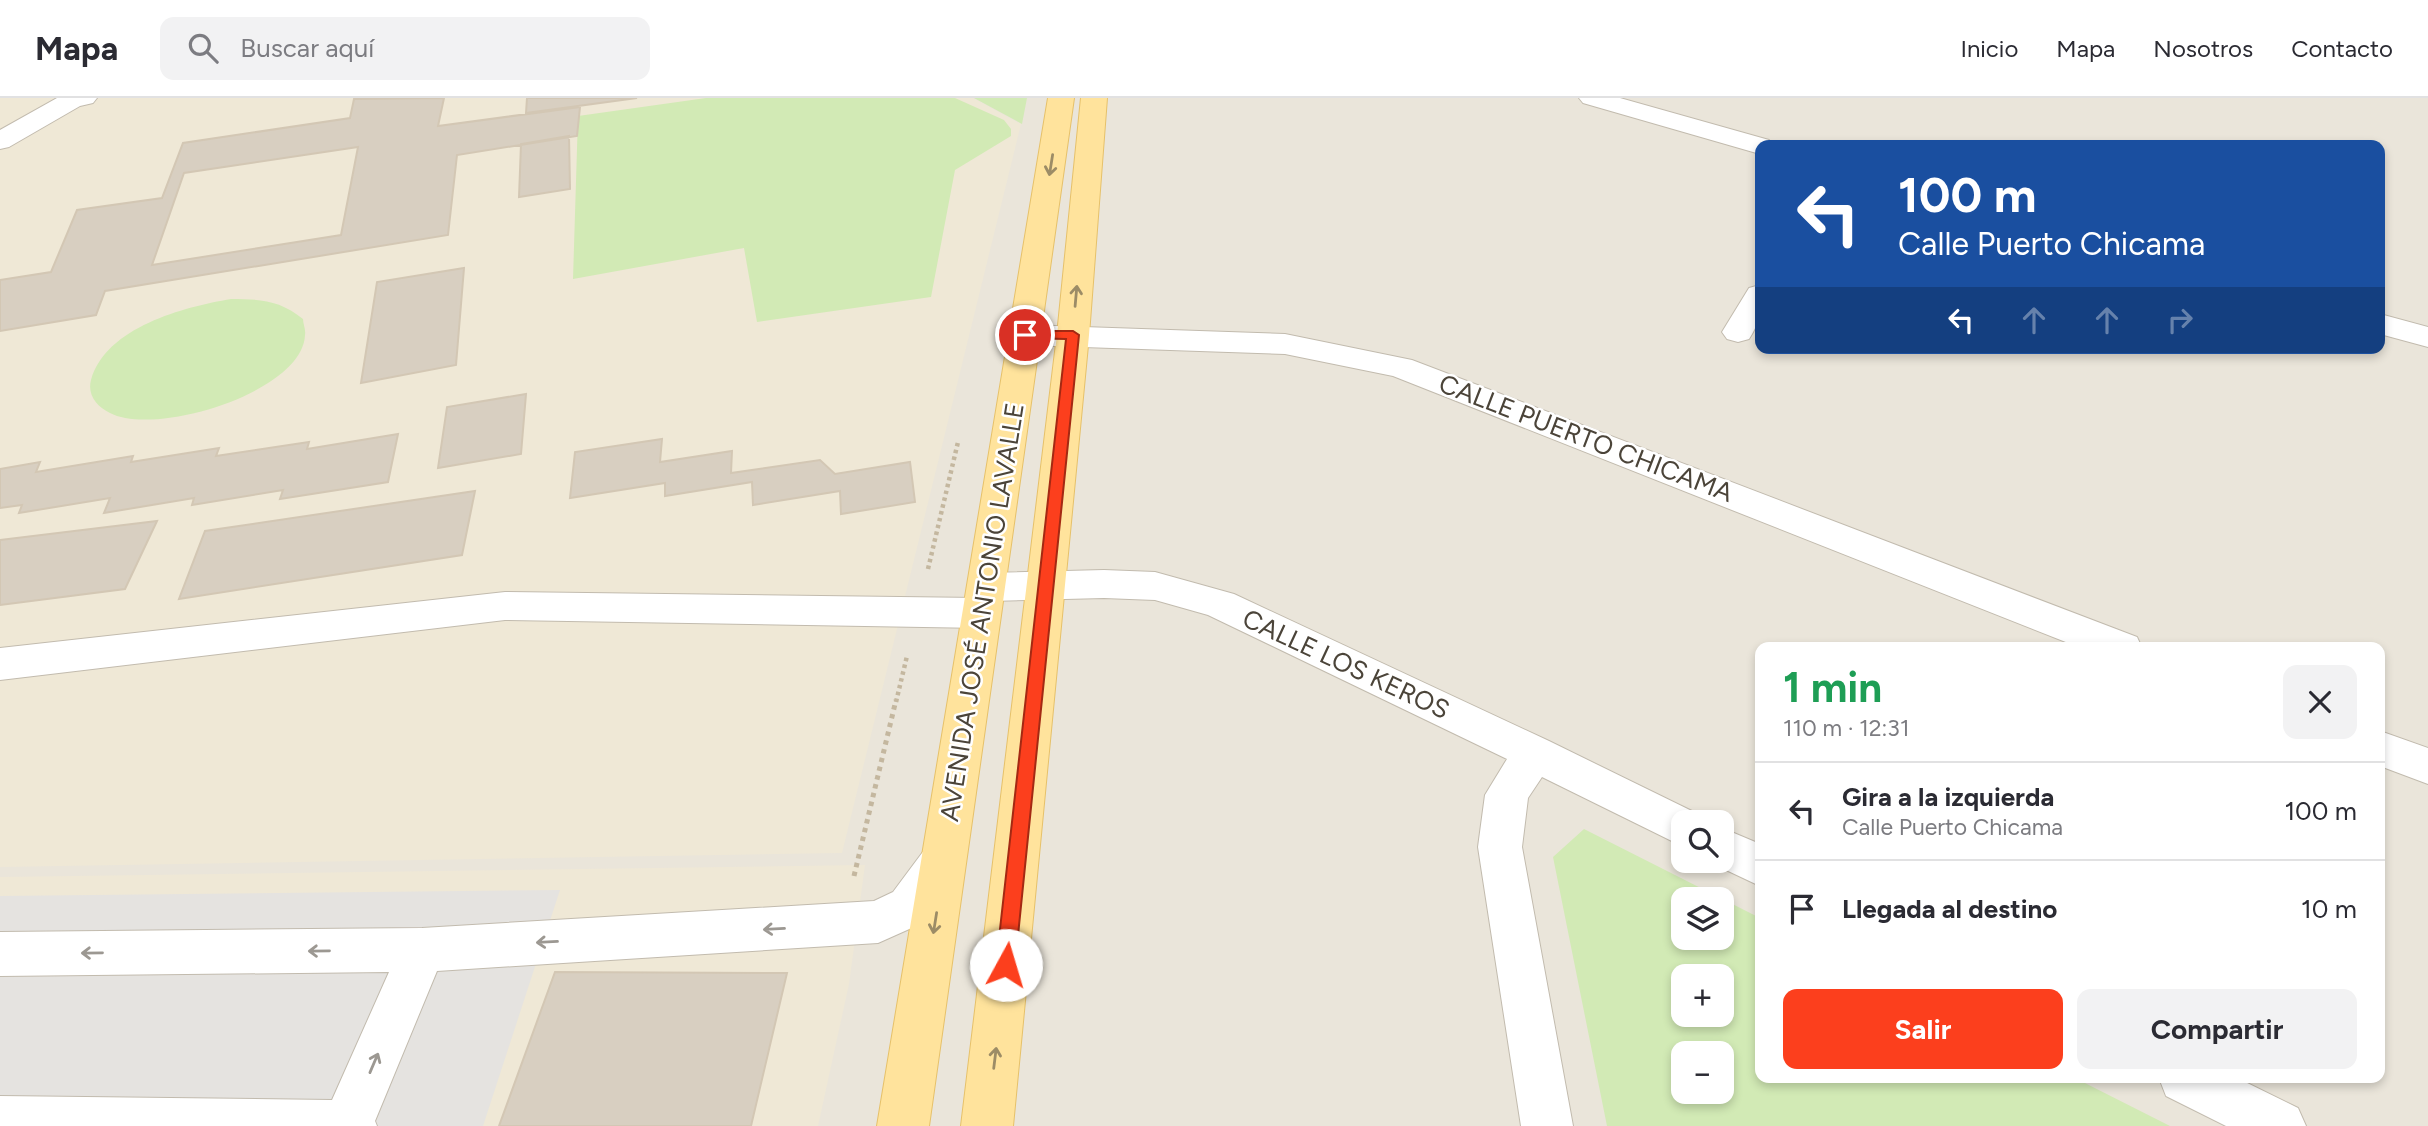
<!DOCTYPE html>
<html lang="es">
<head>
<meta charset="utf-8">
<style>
	:root { --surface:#fff; --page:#f2f2f3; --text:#2b2b33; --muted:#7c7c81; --line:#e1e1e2; --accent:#fc3f1d }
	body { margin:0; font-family:Figtree,sans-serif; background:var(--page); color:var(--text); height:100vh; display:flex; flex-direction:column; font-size:26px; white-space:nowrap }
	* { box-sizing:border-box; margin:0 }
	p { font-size:23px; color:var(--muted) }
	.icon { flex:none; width:38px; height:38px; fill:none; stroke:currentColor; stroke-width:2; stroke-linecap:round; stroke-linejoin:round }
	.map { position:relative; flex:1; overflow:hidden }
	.panel { position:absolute; left:1755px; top:544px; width:630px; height:441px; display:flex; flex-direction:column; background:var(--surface); border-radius:14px; box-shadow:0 4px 10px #0003 }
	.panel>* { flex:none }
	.hud { position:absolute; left:1755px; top:42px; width:630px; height:214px; border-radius:14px; box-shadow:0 4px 10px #0003; background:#1a4fa0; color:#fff; overflow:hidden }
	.buttons { position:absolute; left:1671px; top:712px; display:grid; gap:14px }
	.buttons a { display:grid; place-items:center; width:63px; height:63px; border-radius:14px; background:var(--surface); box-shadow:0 4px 10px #0003; font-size:35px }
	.pin { position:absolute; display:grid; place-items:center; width:60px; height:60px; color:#fff; margin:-30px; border:4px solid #fff; border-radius:50%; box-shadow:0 2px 7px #0007 }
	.me { position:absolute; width:77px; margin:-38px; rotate:6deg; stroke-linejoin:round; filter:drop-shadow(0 0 5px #0008) }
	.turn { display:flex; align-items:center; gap:24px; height:147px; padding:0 28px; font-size:32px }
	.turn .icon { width:91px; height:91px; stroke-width:2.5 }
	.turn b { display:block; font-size:49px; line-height:60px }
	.lanes { display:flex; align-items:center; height:66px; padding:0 28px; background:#0003; justify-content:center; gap:35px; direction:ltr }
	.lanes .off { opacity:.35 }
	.round { display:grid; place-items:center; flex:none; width:74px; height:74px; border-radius:14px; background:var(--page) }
	.headline { display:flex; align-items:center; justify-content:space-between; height:119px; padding:0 28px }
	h1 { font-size:42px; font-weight:700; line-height:52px; color:#1e9e55 }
	.cta { display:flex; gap:14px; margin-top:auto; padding:14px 28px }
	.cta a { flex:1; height:80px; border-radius:14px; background:var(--accent); color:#fff; font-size:28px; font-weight:700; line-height:80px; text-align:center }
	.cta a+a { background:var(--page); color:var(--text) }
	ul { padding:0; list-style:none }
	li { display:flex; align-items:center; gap:21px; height:98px; padding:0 28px; border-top:2px solid var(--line) }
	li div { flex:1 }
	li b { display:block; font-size:26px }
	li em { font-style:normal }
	header { display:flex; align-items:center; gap:42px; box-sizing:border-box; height:98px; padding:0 35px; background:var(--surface); border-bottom:2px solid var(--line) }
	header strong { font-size:33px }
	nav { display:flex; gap:38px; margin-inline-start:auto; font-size:24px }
	.search { width:490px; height:63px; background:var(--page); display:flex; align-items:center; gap:18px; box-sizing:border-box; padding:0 24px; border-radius:14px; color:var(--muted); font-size:26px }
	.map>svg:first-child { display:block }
	.residential { fill:#eae5da; fill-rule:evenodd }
	.education { fill:#efe8d6 }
	.green { fill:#d2eab5; fill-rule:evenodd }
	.parking { fill:#e5e3e0 }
	.building { fill:#d8cfc1; stroke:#d3c7b4; stroke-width:2; fill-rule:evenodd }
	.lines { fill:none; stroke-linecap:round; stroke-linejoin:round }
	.minor-casing { stroke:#c2bbae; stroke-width:2 }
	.major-casing { stroke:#e6c16a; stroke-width:2 }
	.path-far1 { stroke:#c4b79f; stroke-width:4.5; stroke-dasharray:3.5 3.5; stroke-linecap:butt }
	.path { stroke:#c4b79f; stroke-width:5; stroke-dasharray:4.5 4.5; stroke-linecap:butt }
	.minor { fill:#fff; fill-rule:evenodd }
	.major { fill:#ffe39c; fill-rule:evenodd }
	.oneway { stroke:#9c8c66 }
	.oneway2 { stroke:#9c9892 }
	.route { fill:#fc3f1d; stroke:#a42913; stroke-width:2 }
	.labels { text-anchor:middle; stroke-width:5; stroke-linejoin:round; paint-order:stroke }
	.street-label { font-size:26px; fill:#4b4439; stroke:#fff }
</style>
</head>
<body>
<header>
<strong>Mapa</strong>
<div class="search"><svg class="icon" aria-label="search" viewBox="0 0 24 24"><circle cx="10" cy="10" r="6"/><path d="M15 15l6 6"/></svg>Buscar aquí</div>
<nav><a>Inicio</a><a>Mapa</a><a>Nosotros</a><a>Contacto</a></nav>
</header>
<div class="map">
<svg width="2428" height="1028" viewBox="0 0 2428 1028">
	<rect width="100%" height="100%" fill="#f6f3ec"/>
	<!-- residential -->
	<path class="residential" d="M0,0H2428V1028H0ZM1760,47H2380V250H1760ZM1760,550H2380V980H1760ZM1684,724H1722V763H1684ZM1684,802H1722V840H1684ZM1684,878H1722V917H1684ZM1684,956H1722V994H1684Z"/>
	<!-- education -->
	<path class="education" d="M0,0H973L1021,26L842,755L0,769Z
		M865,767L849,886L818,1028H0V779Z"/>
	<!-- green -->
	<path class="green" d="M706,0H955L1004,22L1011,31V38L955,72L931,199L757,224L744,150L573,181L578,18Z
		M974,0H1027L1022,26Z
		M231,201C260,201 280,202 303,221C303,226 306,232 305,237C303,294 155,339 110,315C97,309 87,297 91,282C106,229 184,209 231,201Z
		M1584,731L1760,820V980H2075L2170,1028H1607L1553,759ZM1684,802H1722V840H1684ZM1684,878H1722V917H1684ZM1684,956H1722V994H1684Z"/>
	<!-- parking -->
	<path class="parking" d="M560,792L483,1028H0V798Z"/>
	<!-- building -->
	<path class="building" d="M444,0L438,28L580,9L577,38L457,57L448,137L105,193L96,217L0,233V182L51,174L77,112L162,100L183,45L350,20L354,1ZM358,49L341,137L152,167L184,75Z
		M527,0H637L526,15Z
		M569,38L570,91L519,99L521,46Z
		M464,170L456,267L361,285L377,184Z
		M526,296L521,356L438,370L447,309Z
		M398,336L388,384L280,401L283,392L192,407L194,400L104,415L110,400L19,415L22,407L0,410V371L40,364L36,374L133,358L131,364L219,350L216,358L309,344L307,351Z
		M662,341L660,364L732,353L731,375L820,362L835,376L910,364L915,404L841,416L840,393L753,407L752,384L665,398V385L570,400L575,354Z
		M475,393L462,457L179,501L205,433Z
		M157,423L125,491L0,507V442Z
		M555,874L787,875L751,1028H499Z"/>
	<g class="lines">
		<defs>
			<path id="minor" d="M57,0H97L93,5L80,8L9,49L0,51V32Z
				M1579,0H1620L1769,42L1773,47H1760V56L1583,5Z
				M1760,187C1762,207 1761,223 1749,241L1738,244L1727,241L1722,234L1749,190Z
				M2380,216L2428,229V249L2380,236Z
				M1025,227L1285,236L1412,262L2137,539L2142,550H2081L1393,278L1285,256L1025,247L1014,244L1009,237L1014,230Z
				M1104,472L1155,474L1234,496L1549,643L1700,717L1703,724H1684V749L1542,679L1528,700L1522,749L1573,1028H1521L1478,749L1485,697L1507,661L1208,517L1155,502L1104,500L990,503L996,505L1001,515L996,525L982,530L505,522L0,582V550L505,494L978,500L974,499L968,489L974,479L987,475Z
				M2380,633L2428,650V686L2380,668Z
				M1722,730L1760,746V788L1707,763H1722Z
				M944,741L960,747L966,761L960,775L925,824L878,845L437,873L375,1023L377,1028H0V998L332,1002L389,874L0,878V834L422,830L874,803L893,794L928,747Z
				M2159,980H2237L2298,1010L2306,1028H2226L2166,998Z"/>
			<path id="major" d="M1048,0H1074L929,1028H877Z
				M1081,0H1107L1089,237L1013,1028H961L1057,237Z"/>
		</defs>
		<!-- minor casing -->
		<use href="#minor" class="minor-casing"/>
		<!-- major casing -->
		<use href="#major" class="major-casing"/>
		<!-- path-far1 -->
		<path class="path-far1" d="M928,471L958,344
			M896,604L907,558"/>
		<!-- path -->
		<path class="path" d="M854,778L896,602"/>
		<!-- minor -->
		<use href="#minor" class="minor"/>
		<!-- major -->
		<use href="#major" class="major"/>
	</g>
	<!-- one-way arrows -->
	<defs><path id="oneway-shaft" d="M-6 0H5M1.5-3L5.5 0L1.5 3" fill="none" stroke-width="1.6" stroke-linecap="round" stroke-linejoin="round" transform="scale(1.75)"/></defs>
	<g class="oneway">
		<use href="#oneway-shaft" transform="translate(1051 67) rotate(99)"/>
		<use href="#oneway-shaft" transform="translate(1076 198) rotate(-85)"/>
		<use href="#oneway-shaft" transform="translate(935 825) rotate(99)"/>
		<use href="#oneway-shaft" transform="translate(995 960) rotate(-83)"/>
	</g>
	<g class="oneway2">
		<use href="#oneway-shaft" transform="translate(774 831) rotate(177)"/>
		<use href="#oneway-shaft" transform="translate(547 844) rotate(177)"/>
		<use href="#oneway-shaft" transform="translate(319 853) rotate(179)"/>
		<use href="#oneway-shaft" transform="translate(92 855) rotate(179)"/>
		<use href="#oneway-shaft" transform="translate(374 965) rotate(-67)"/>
	</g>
	<!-- route -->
	<path class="route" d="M1025,233H1073L1079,237L1015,867L1012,873L1006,876L999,873L996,867L1066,241L1020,240L1018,237Z"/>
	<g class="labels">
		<!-- street labels -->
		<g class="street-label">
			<text transform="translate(1586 340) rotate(21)" y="9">CALLE PUERTO CHICAMA</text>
			<text transform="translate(982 514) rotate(-81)" y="9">AVENIDA JOSÉ ANTONIO LAVALLE</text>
			<text transform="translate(1346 566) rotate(25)" y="9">CALLE LOS KEROS</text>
		</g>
	</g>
</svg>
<div class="buttons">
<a><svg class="icon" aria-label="search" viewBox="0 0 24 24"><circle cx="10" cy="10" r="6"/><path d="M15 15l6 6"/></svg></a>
<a><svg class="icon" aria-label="layers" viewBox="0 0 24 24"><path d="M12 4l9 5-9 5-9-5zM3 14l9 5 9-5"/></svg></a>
<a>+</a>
<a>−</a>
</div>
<div class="pin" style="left:1025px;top:237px;background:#d93025"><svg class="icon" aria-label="arrive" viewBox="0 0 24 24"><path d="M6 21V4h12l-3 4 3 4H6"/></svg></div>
<svg class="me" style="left:1006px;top:867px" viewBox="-20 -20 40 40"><circle r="19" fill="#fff"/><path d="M0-13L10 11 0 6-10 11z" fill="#fc3f1d"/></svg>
<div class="hud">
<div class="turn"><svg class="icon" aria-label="left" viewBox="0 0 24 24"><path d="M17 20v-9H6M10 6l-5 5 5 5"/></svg><div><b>100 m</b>Calle Puerto Chicama</div></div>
<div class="lanes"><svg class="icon" aria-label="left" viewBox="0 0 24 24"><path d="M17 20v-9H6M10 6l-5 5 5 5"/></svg><svg class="icon off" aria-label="ahead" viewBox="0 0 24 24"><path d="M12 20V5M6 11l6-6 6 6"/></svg><svg class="icon off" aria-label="ahead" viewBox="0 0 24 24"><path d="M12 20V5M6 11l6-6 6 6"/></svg><svg class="icon off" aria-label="right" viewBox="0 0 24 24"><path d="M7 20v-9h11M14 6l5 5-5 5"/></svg></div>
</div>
<section class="panel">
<div class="headline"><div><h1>1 min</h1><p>110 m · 12:31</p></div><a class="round"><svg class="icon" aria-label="close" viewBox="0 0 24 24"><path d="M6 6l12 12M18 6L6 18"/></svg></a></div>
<ul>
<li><svg class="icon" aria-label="left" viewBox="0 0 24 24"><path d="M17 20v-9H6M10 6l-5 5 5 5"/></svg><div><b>Gira a la izquierda</b><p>Calle Puerto Chicama</p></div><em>100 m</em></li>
<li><svg class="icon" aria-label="arrive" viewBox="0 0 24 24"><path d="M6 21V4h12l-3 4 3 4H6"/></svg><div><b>Llegada al destino</b></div><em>10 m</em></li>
</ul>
<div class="cta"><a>Salir</a><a>Compartir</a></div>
</section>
</div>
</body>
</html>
